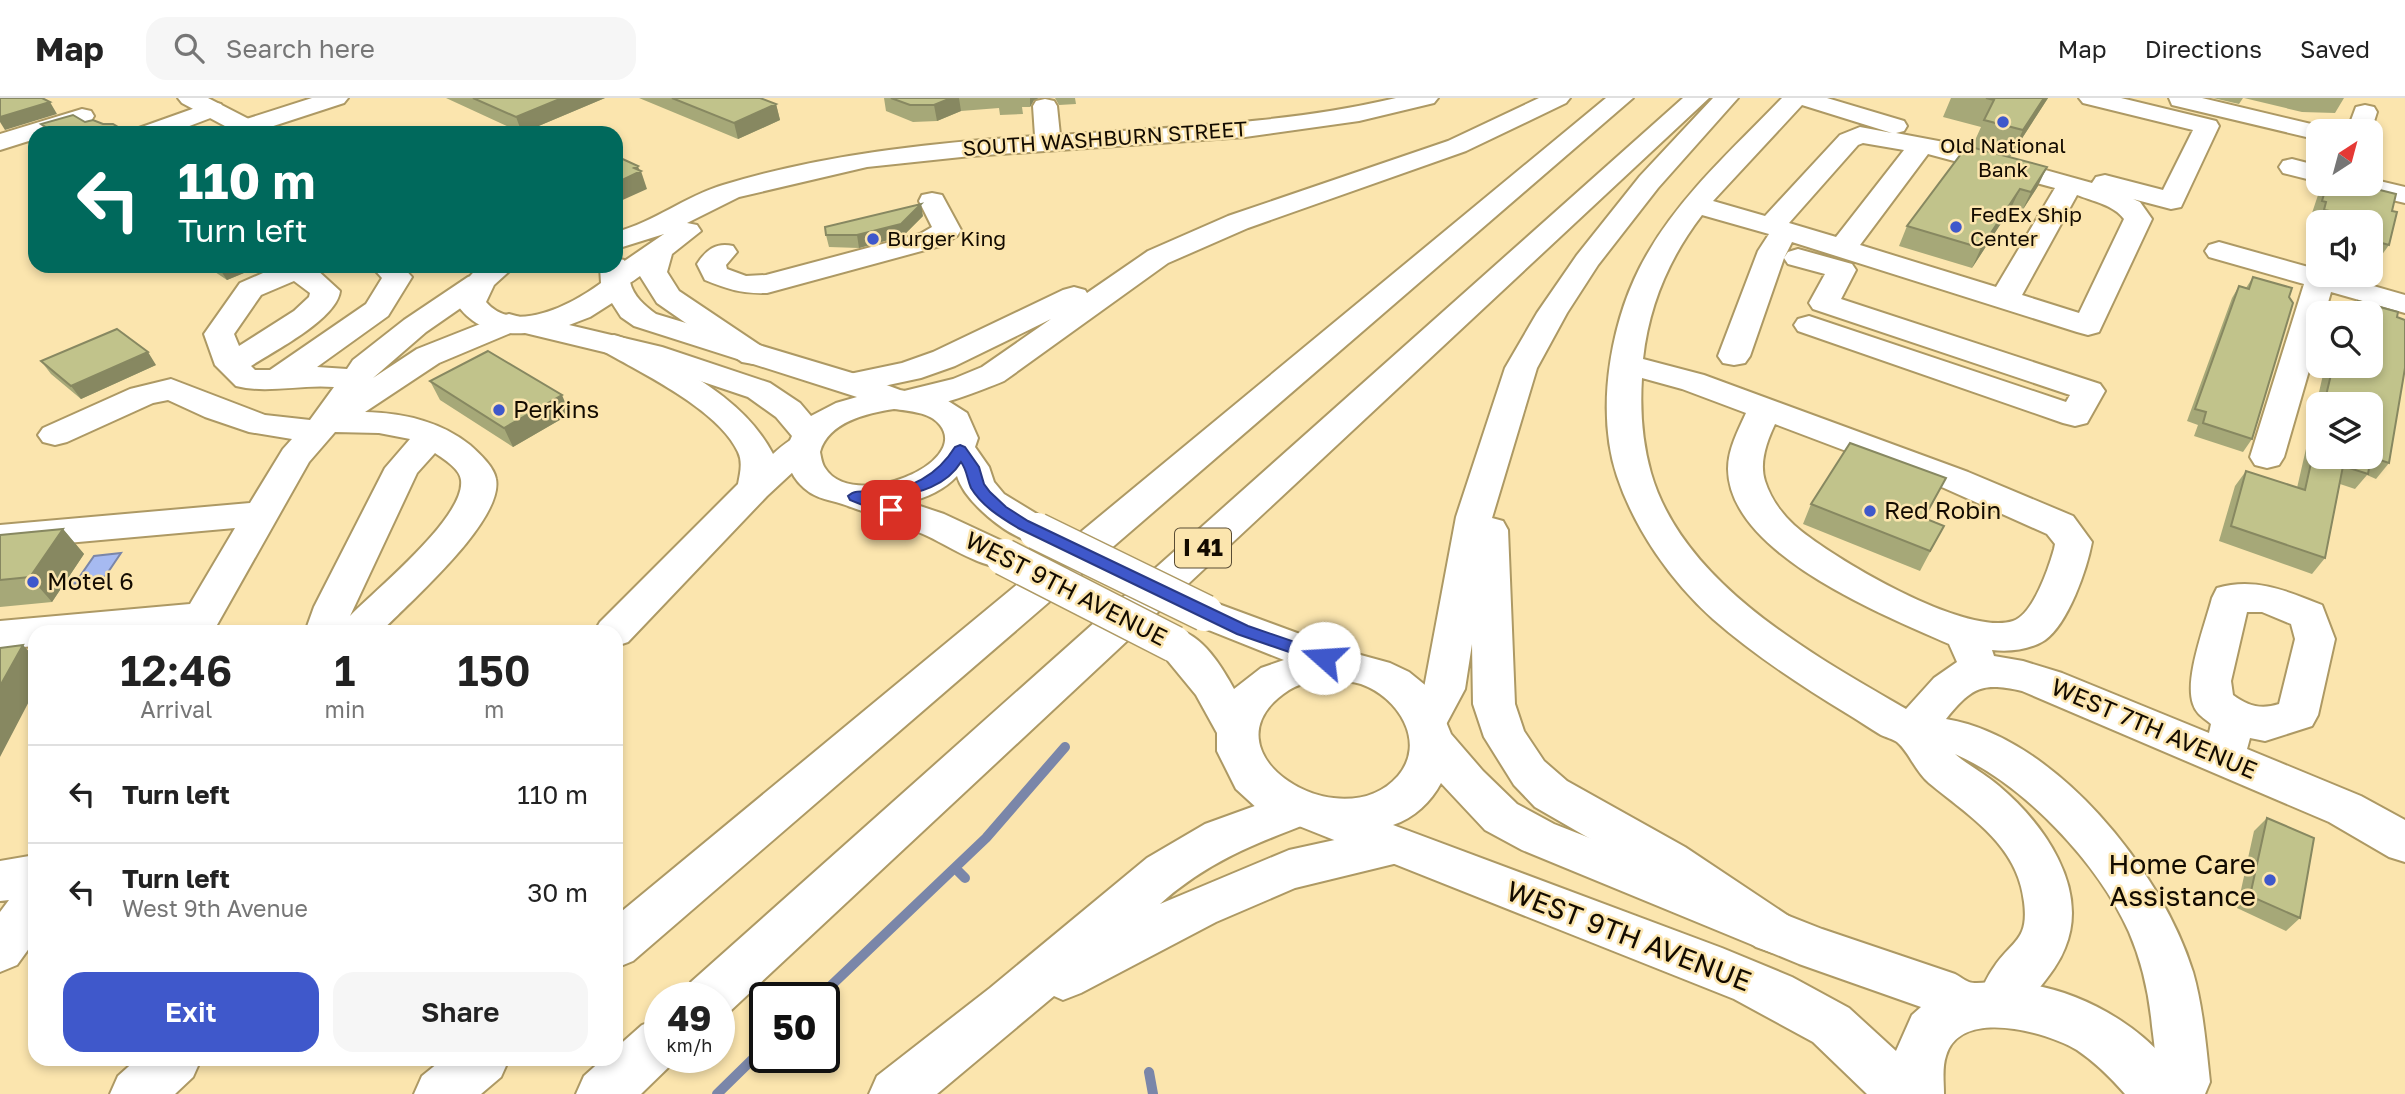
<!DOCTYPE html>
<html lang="en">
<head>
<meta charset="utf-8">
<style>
	:root { --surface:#fff; --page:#f6f6f6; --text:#222; --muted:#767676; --line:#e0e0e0; --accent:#3f58cb }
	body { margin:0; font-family:"Golos Text",sans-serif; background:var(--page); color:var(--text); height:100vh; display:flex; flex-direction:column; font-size:26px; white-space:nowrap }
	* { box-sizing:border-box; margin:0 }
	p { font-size:23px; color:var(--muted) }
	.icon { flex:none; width:38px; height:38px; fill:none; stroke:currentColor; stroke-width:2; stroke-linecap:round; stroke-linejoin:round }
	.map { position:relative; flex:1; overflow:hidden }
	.details { position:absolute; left:28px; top:527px; width:595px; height:441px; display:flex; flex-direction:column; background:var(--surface); border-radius:21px; box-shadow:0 4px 10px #0003 }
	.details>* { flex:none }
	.top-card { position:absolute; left:28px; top:28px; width:595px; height:147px; border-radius:21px; box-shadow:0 4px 10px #0003; background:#00695c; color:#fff; overflow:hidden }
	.needle { width:46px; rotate:36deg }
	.controls { position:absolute; left:2306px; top:21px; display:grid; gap:14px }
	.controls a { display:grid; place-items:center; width:77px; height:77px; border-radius:14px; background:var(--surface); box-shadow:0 4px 10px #0003; font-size:35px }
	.speed { position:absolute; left:644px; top:884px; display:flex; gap:14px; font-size:35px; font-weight:700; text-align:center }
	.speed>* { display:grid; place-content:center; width:91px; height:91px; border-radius:50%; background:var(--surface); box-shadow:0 4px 10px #0003; line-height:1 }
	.speed small { font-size:18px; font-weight:400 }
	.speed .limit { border:4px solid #111; border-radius:10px; background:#fff; color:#111 }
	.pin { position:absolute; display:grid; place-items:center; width:60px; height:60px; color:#fff; margin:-30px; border-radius:14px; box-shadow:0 4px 10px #0006 }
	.me { position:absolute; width:77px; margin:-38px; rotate:289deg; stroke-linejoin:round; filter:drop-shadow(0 0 5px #0008) }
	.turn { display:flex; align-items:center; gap:24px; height:147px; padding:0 35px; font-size:32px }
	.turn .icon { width:91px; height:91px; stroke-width:2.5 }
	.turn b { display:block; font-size:49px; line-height:60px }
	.eta { display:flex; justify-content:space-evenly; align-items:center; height:119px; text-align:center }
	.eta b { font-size:42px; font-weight:600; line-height:49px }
	.primary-button { display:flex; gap:14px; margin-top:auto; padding:14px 35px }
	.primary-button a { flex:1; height:80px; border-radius:21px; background:var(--accent); color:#fff; font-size:28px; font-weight:600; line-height:80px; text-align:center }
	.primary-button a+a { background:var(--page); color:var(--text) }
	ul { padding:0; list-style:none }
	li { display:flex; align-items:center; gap:21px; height:98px; padding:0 35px; border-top:2px solid var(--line) }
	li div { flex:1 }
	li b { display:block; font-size:26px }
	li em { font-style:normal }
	header { display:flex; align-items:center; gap:42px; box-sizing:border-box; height:98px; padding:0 35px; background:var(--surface); border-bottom:2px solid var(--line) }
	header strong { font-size:33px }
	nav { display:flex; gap:38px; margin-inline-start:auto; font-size:24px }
	.search { width:490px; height:63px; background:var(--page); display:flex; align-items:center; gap:18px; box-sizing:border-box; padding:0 24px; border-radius:21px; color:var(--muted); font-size:26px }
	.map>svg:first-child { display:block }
	.water { fill:#a6baf1; stroke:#7a86a9; stroke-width:2 }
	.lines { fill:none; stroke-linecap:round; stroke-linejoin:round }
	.stream { stroke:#7a86a9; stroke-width:10 }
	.minor-casing { stroke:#ad9964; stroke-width:4 }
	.major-casing { stroke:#ad9964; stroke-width:4 }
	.highway-casing { stroke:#ad9964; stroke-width:4 }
	.minor { fill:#fff; fill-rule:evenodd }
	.major { fill:#fff; fill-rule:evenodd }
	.highway { fill:#fff; fill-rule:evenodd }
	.major-bridge-casing { stroke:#ad9964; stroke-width:39; stroke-linecap:butt }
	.major-bridge { stroke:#fff; stroke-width:36 }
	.wall { fill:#a6a878; fill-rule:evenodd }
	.shaded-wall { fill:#878861 }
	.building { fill:#c1c38b; stroke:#878861; stroke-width:2 }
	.route { fill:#3f58cb; stroke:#293984; stroke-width:2 }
	.poi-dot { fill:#3f58cb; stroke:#fbe5ae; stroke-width:2.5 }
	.labels { text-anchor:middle; stroke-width:5; stroke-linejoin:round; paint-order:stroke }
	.far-street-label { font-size:21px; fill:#130b00; stroke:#fbe5ae }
	.far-poi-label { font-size:21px; fill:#130b00; stroke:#fbe5ae; text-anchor:start }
	.shield { fill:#fbe5ae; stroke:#594c34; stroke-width:2 }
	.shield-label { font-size:23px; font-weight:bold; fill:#130b00 }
	.poi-label { font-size:24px; fill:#130b00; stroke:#fbe5ae; text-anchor:start }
	.street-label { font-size:24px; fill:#130b00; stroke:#fbe5ae }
	.near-poi-label { font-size:28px; fill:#130b00; stroke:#fbe5ae; text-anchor:end }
	.near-street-label { font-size:28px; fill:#130b00; stroke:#fbe5ae }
</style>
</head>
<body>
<header>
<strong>Map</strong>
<div class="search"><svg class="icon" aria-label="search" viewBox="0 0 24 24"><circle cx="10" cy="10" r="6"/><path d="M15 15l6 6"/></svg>Search here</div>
<nav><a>Map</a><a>Directions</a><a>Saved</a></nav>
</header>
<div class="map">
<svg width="2405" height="996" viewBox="0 0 2405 996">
	<rect width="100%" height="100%" fill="#fbe5ae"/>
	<!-- water -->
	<path class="water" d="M121,455L102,483L68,486L71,482L78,481L94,458Z"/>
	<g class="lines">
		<!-- stream -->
		<path class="stream" d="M955,770L965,780
			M818,900L986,740L1065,649
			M1149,974L1153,996
			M717,996L765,949"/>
		<defs>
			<path id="minor" d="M312,0H348L344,5L255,34L240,35L234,29L237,24Z
				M1396,0H1438L1434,5L1359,23L1245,39L971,58L867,69L739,99L687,125L697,127L701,133L672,156L667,174L679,193L764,250L769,257L764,264L753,266L742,264L657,205L640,178C628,187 621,191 607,187L602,181L607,175L664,136L616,151V134C654,124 686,98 723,87C825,56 930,45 1035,38L1033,8L1036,3L1045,1L1054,3L1057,8L1060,37C1172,29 1286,26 1396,0Z
				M1782,0H1827L1904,23L1907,28L1904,33L1896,35L1949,45L2092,85L2096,79L2105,77L2163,92L2193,32L2083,5L2079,0H2121L2216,23L2219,28L2181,109L2171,111L2133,101L2140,104L2152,121L2099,234L2088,237L2077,234L1792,144L1784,160L1788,154L1798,151L1852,166L1856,172L1841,201L2100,286L2105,293L2087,325L2075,328L2063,325L1798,233L1794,227L1798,221L1809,218L2066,304L2070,297L1813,211L1809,205L1825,176L1788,166L1784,160L1750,258L1745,265L1734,267L1723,265L1718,258L1758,153L1769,136L1702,117C1669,160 1649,207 1643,261L1704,277L1968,374L2073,418L2092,444C2087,471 2068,526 2045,542C2030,552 2009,554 1992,552L1994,558L2023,563L2062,575L2209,635L2211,626C2204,620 2196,616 2193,606C2184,581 2205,527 2212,500L2217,490C2255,479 2287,493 2322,507L2335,541L2318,617L2312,628L2265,643L2250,640L2247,651L2361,698L2405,722V764L2389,759L2329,724L2022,593C1982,584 1972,589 1946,621C2055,639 2162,773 2193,874C2203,909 2206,947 2210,984L2205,996H2149C2159,973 2155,952 2152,928C2149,896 2142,864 2129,834C2099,766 2024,686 1955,656C1969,668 1985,676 1999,688C2043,725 2090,790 2065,850C2054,878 2031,895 2019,921L2001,928L1983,921L1976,905C1981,893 1986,880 1994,869C2012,842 2029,843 2024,804C2018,747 1969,718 1929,685C1915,673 1909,654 1897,644C1893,641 1885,639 1881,637C1869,630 1858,622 1846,615C1800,587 1754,557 1713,521C1671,483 1635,432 1617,378C1594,309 1612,214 1649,153C1683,95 1735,49 1782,0ZM1802,7L1892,35L1860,29L1840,37L1765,118L1713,103ZM1863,45L1904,52L1836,139L1789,125L1858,47ZM1928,56L2055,90L1996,189L1860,147ZM2077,97C2092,103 2114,107 2124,121L2079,215L2022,197ZM1642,280L1682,291L1746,315C1738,333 1728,351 1728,371C1729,456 1884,517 1949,546L1957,564L1934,580L1906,611C1813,557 1683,486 1651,375C1642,343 1640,312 1642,280ZM1775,326L1944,390L2047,436L2055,446L2054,451C2049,469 2033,517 2013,523C1965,539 1830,459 1794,427C1781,415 1770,399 1765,383C1759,364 1767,343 1775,326ZM2247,514H2262L2291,526L2295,541L2279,606C2261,612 2248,608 2233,597L2231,583Z
				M2169,0H2202L2328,30L2330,33H2319V42L2172,7Z
				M212,4L221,6L224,11L221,16L171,35H136L139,30Z
				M2365,7L2374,9L2377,14L2371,33H2347L2356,9Z
				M82,11L91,13L94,18L91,23L54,35H35V41L0,52V36Z
				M2292,61L2319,68V84L2283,75L2279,69L2283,63Z
				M2371,81L2405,89V105L2350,92L2346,86H2371Z
				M932,95L942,97L961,132L957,138L940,148L767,195C743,196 727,191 705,182L697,166C706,152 716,144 733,148L737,154L726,167L727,171L746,178L766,177L920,136L932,129L919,103L922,97Z
				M2219,144L2319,172V177H2335L2405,197V215L2331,194L2325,215H2319V238L2284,359L2279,367L2267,370L2255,367L2250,359L2304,186L2209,159L2205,153L2209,147Z
				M279,168H318L316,171L340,193C337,221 274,253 251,268L255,272H270L366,206L382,180L371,168H402L412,179L388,218L317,269L347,271L353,262L404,222L468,179L478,176L488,179L493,185L488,191L426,234L373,280L417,251L498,219L509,216L520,219L524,225L520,231L439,265L365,314C403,315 440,323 470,347C480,356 494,369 496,381C504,423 408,505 381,534H305L314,509L385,370L410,341L379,335L335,334L309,364L213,534H35V548L0,551V523L190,506L235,430L0,451V427L250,405L283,351L292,341L249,334L205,319L168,302L153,305L67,344L55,347L43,344L38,337L43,330L130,291L171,281L265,317L310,322L334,289C301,286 268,296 236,288L215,267L204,236L240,185ZM294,183L310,195L309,199L294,213L239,248L234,236L261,197ZM435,355C444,361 460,371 461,382C466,419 375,492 350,518L417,375Z
				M35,757V842L17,867L0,874V814L9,802L0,803V763Z"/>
			<path id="major" d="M178,0H208L266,30L269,35H238L182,5Z
				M616,160L624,162C629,169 629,176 630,184C633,198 645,208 656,216L862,278L900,292L945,301L967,315L978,340L975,349L989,369L994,384L1004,396L1050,424L1055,433L1050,442C1044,443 1039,445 1034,444C1008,440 964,403 957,378C944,392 926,400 908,404L944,416L1017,450L1023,459L1017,468C987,477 947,445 918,434C896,424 870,416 848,408C833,402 817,402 804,390C789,377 782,356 792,338L776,319L748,299L641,263L525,235C497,237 472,229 456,205C473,167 474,168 515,168L494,187L486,204C515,238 574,205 601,185L600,168H616ZM612,205L621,219L634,228L857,299L836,305L811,318L800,305L770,285L662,249L569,227L590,219ZM894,311C909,313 930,314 940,327C971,366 852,414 825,370C822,366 821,359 820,354C828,324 867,315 894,311Z
				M1205,501L1346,553L1390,565L1409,574L1425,587L1437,602L1451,636L1483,673L1517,706L1554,726L1822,831L1955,876C1959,878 1964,882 1969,884C1977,887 1991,883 2001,883C2009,883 2019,885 2027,886C2089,895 2162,938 2187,996H2125C2111,980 2095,964 2077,952C2047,934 1960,909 1946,958C1942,969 1944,984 1944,996H1867L1813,944L1734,901L1259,712L1236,691L1217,653V635L1196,597L1154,546L1160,536C1165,534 1171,531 1176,532C1202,535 1223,571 1234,591L1261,570L1284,562L1191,525L1186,515L1191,505ZM1319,581C1332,582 1348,582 1361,586C1398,599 1427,644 1398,678C1340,744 1196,652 1289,592C1297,587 1309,584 1319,581ZM1441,685L1485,732L1522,752L1799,866L1921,909L1912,917L1896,953L1849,910L1792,879L1722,850L1393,727C1414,720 1431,704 1441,685Z"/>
			<path id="highway" d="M1539,0H1570L1566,5L1466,53L1248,130L1168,165L1004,283C977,294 924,316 896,309L892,302L896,295L953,281L982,269L1051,221L955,268L921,280L851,295L840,292L835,285L840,278L902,265L933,254L1063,192L1074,189L1085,192L1087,195L1148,153L1228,118L1448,43Z
				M1606,0H1633L633,863L616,870V818Z
				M1683,0H1709L727,916L719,919V900H684L691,884Z
				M1713,0H1738L1658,90L1598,167L1567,215L1537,270L1492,420L1503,423L1508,432L1515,606L1524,633L1544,663L1567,683L1685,749L1790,819L1797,834L1790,849L1773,855L1756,849L1653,777L1535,709L1514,687L1484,639L1473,606L1472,546L1465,591L1442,634L1427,638L1412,634L1406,622L1424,590L1456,419L1505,270L1537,215L1577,157L1640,78Z
				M614,237C630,241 644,250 658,258C703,282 749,310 773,356C788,343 797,334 817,339L822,347L767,398L628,544L616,548V534H594L600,524L738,386C740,376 743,364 738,354C719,312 642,275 603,253L598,246L603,239Z
				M1296,693L1312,698L1318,711L1312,724C1254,746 1207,764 1160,806L1289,752L1394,729L1410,734L1417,748L1410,762L1295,790L1216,824L1081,895L1063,902L1054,898L937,996H869L877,978L990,890L1147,760L1205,726Z
				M660,920V959H679L641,996H576L584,978L603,961H616V950L642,927Z
				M137,961H201L193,979L175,996H110L118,978Z
				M443,961H509L501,979L481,996H414L422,978Z"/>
		</defs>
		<!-- minor casing -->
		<use href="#minor" class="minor-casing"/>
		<!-- major casing -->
		<use href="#major" class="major-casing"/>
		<!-- highway casing -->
		<use href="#highway" class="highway-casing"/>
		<!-- minor -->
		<use href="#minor" class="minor"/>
		<!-- major -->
		<use href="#major" class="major"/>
		<!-- highway -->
		<use href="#highway" class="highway"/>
		<defs>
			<path id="major-bridge" d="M1037,433L1205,515
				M1004,459L1174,546"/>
		</defs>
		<!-- major-bridge casing -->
		<use href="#major-bridge" class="major-bridge-casing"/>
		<!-- major-bridge -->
		<use href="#major-bridge" class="major-bridge"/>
	</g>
	<!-- wall -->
	<path class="wall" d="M446,0H605L522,35Z
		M639,0H760L776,6L780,22L738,41Z
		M884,0H1039L1034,2L1030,9H1022L1023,16L1000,17L999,10L961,13L937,23L913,24L886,13Z
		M1052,0H1075L1076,6L1059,7L1055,0Z
		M1951,0H2048L2010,59L1972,49L1981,29L1943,19Z
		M2213,0H2243L2239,6Z
		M2244,0H2344L2335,15L2302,14Z
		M85,24L103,26L128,35H47L41,26Z
		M1967,48L2038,88L2022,113L2011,110L1972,170L1899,148L1907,128Z
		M2325,86H2356L2392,113L2389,147L2376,165L2371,164V124H2319V150L2313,148L2318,131L2312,129L2315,122L2310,121L2318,97Z
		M923,118L903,138L859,150L829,149L826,137Z
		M206,168H261L227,182Z
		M2253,179L2252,341L2243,354L2194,338L2198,327L2187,323L2232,200L2239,188L2246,190Z
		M2358,203L2398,214L2397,219L2405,222V270L2389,365L2376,381L2367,377L2355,391L2340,386L2325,460L2312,476L2219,443L2235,388L2246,373L2297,390L2325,268H2371V215H2345L2350,214ZM2319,306H2371V359H2319Z
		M41,263L156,267L81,301L51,276Z
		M430,283L570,316L513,349L440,302Z
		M1811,406L1924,421L1944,428L1920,473L1803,426Z
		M63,431L84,456L52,504L0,509V437Z
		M2267,720L2300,820L2286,833L2237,810L2254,733Z"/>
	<!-- shaded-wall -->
	<path class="shaded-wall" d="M562,0H605L522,35L516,19Z
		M951,0H959L961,13L937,23L934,7Z
		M1030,0H1039L1034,2L1030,9Z
		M2044,0H2048L2010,59L2023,32Z
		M50,4L57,16L5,32L0,24V19Z
		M776,6L780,22L738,41L734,25Z
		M638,68L640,74L641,73L647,91L616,105V85L634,70Z
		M2047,69L2038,88L2022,113L2031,94Z
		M2020,91L2011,110L1972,170L1981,150Z
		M921,106L923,118L903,138L859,150L857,137Z
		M224,168H261L227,182L219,170Z
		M148,254L156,267L81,301L71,288Z
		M562,297L570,316L513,349L504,330Z
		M63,431L84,456L52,504L30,479Z
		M23,547L35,560V592L0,659V588Z"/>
	<!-- building -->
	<path class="building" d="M0,0H42L50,4L0,19Z
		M473,0H562L516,19Z
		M672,0H760L776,6L734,25Z
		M891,0H951L934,7H910Z
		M1986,0H2044L2023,32L1984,22L1994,2Z
		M73,17L85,24L93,22L103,26H113L128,35H55L41,26Z
		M1967,48L2047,69L2031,94L2020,91L1981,150L1907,128Z
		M616,58L638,68L634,70L641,73L616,85Z
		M2327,86H2356L2396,96L2392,113L2397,114L2389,147L2371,142V124H2326L2330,113L2324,112L2326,104L2322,103Z
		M921,106L901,126L857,137H826L825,129Z
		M2253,179L2292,190L2289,199L2293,205L2252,341L2203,325L2206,314L2195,311L2239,188L2249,191Z
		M2358,203L2398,214L2397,219L2405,222V270L2389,365L2371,359L2368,376L2343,368L2325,460L2231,428L2246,373L2305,392L2319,329V359H2371V306H2324L2333,268H2371V215H2346V214L2356,213Z
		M117,231L148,254L71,288L41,263Z
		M488,253L562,297L504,330L430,283Z
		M1850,345L1946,380L1924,420L1944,428L1930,453L1811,406Z
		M63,431L30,479L0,482V437Z
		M23,547L0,588V550Z
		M2267,720L2314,740L2300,820L2250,798Z"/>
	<!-- route -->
	<path class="route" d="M960,347L965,349L979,369L984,386L990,394L1006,409L1028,423L1248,528L1330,556L1332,560L1330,565L1324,566L1237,536L1018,430C1000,419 982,408 971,390C967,381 967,372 961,364C944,392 910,396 881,403L898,412L896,416H885L850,402L848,398C855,391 865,394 875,394C909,393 938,377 955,349Z"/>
	<!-- markers -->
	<g class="poi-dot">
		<circle cx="2003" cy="24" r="7"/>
		<circle cx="1956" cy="129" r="7"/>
		<circle cx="873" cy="141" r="7"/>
		<circle cx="499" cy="312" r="7"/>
		<circle cx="1870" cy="413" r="7"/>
		<circle cx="33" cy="484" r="7"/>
		<circle cx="2270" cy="782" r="7"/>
	</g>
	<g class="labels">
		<!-- far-street labels -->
		<g class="far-street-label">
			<text transform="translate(1105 41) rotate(-4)" y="7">SOUTH WASHBURN STREET</text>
		</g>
		<!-- far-poi labels -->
		<g class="far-poi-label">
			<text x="2003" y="55" text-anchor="middle">Old National<tspan x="2003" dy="24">Bank</tspan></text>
			<text x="1970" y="124">FedEx Ship<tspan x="1970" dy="24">Center</tspan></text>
			<text x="887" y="148">Burger King</text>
		</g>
		<!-- shield labels -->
		<rect class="shield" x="1175" y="430.5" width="56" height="39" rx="5"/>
		<g class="shield-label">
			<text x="1203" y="458">I 41</text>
		</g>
		<!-- poi labels -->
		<g class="poi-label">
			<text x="513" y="320">Perkins</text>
			<text x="1884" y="421">Red Robin</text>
			<text x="47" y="492">Motel 6</text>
		</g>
		<!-- street labels -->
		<g class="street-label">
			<text transform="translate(1066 491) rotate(27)" y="8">WEST 9TH AVENUE</text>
			<text transform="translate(2154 631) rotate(23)" y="8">WEST 7TH AVENUE</text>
		</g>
		<!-- near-poi labels -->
		<g class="near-poi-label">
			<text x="2256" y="776">Home Care<tspan x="2256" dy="32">Assistance</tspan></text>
		</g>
		<!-- near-street labels -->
		<g class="near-street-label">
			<text transform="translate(1629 838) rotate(21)" y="10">WEST 9TH AVENUE</text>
		</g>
	</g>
</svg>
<div class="controls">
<a><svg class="needle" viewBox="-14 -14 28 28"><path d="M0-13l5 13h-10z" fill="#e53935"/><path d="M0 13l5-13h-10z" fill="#767676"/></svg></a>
<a><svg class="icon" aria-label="sound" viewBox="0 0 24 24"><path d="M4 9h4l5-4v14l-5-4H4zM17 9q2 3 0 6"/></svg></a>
<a><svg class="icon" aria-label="search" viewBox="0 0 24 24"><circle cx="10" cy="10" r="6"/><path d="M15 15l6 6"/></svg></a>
<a><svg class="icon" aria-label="layers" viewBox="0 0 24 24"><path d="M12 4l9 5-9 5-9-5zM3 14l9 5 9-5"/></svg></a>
</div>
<div class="speed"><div>49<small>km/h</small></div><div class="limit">50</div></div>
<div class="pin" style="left:891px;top:412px;background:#d93025"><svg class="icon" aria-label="arrive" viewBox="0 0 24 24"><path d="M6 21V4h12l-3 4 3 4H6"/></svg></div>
<svg class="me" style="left:1324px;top:560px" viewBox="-20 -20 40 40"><circle r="19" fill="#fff"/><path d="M0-13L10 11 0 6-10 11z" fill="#3f58cb"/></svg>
<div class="top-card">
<div class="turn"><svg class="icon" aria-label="left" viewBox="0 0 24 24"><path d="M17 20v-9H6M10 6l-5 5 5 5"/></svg><div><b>110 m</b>Turn left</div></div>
</div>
<section class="details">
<div class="eta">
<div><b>12:46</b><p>Arrival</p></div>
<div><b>1</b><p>min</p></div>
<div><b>150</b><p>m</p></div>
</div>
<ul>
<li><svg class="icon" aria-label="left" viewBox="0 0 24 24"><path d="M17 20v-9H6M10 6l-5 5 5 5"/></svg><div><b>Turn left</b></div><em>110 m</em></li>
<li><svg class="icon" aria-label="left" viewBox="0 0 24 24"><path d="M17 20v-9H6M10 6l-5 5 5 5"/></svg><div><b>Turn left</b><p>West 9th Avenue</p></div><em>30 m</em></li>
</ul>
<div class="primary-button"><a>Exit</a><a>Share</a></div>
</section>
</div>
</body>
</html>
